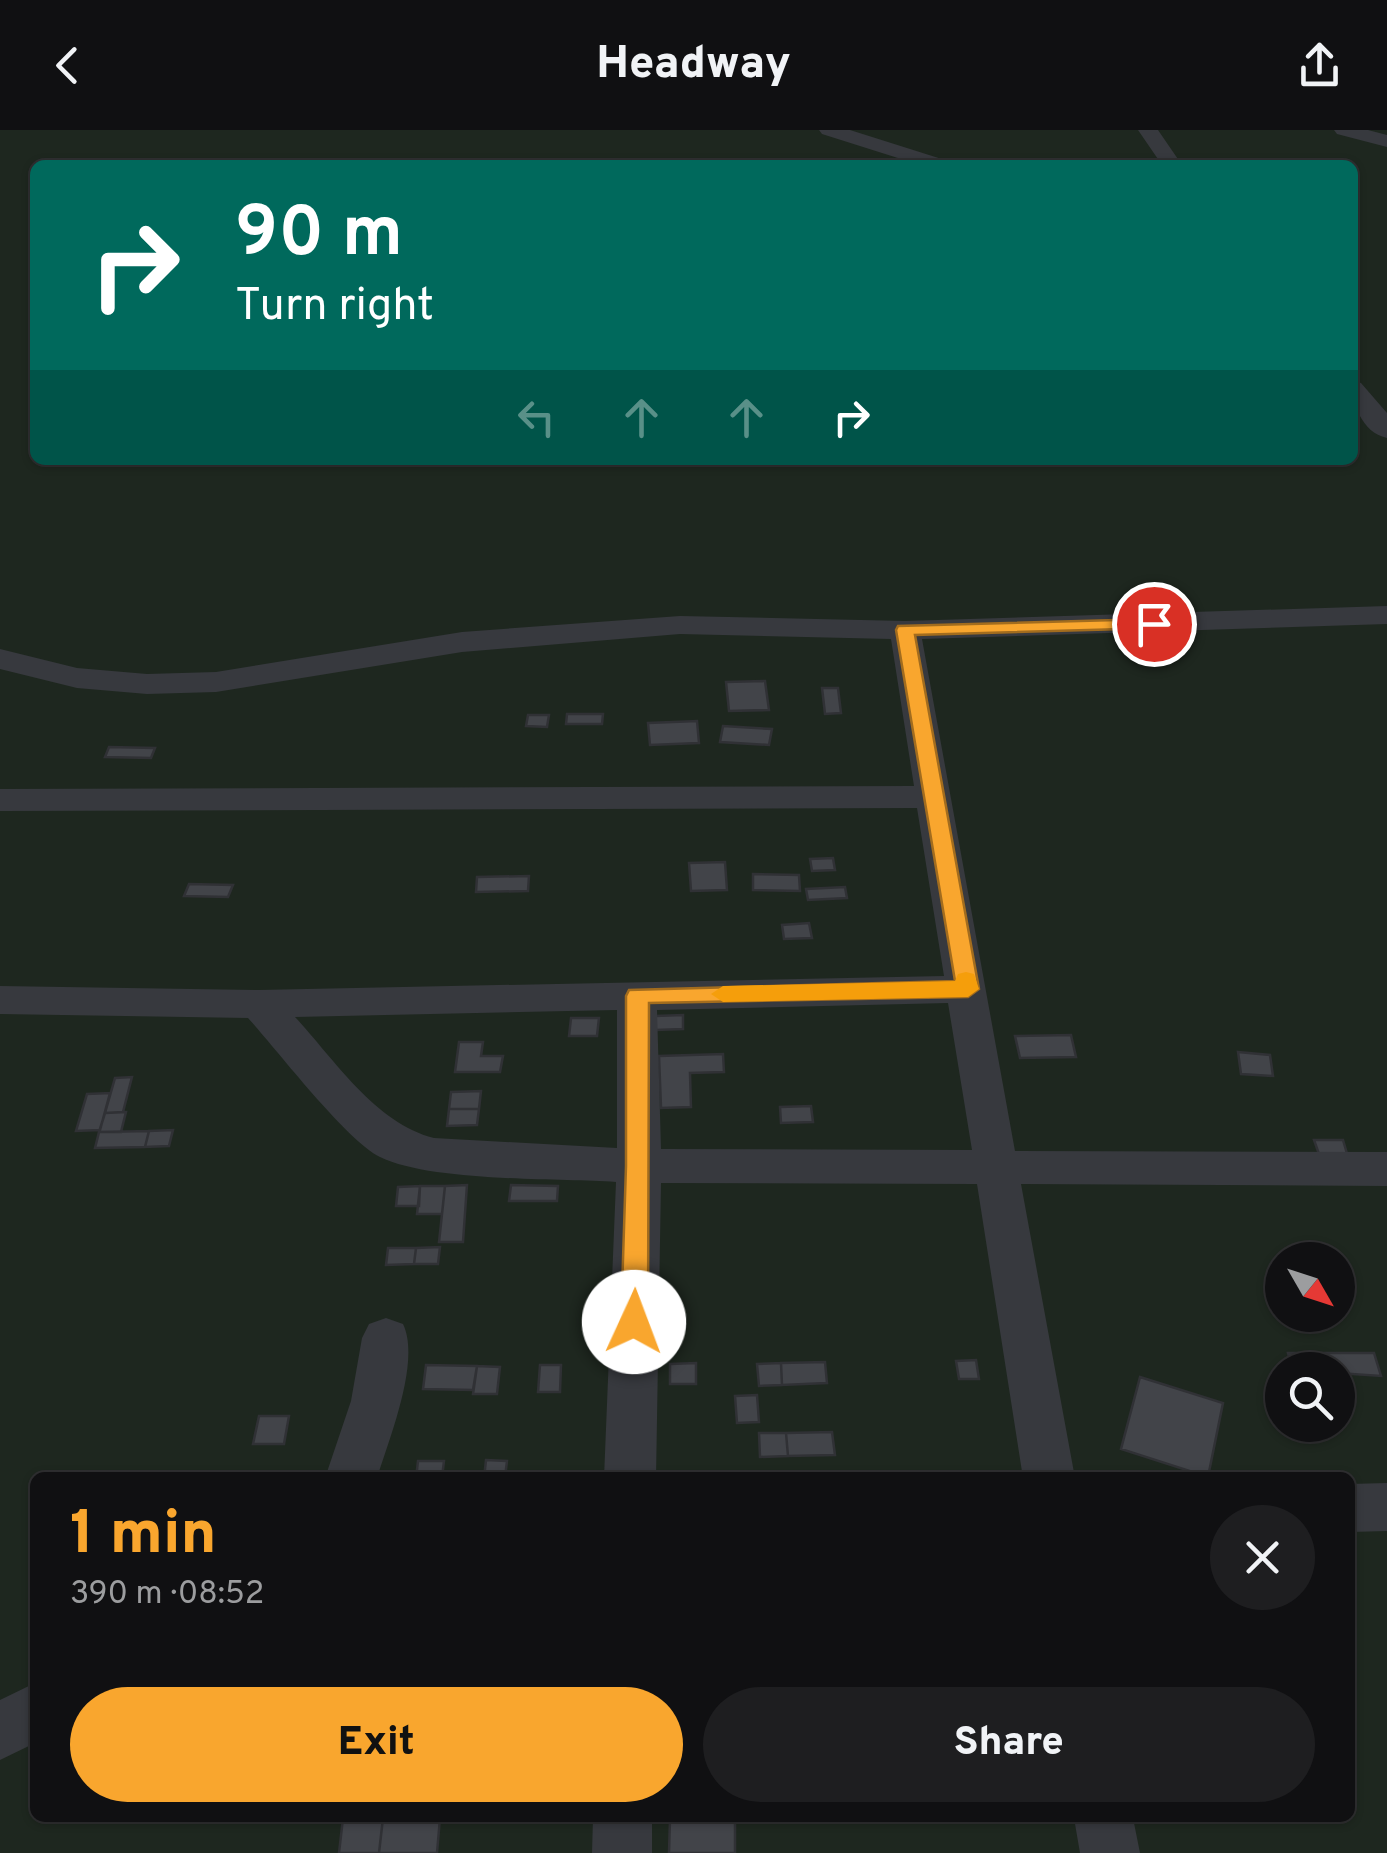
<!DOCTYPE html>
<html lang="en">
<head>
<meta charset="utf-8">
<style>
	:root { --surface:#101012; --page:#1e1e20; --text:#f1f3f6; --muted:#9c9d9f; --line:#303032; --accent:#f9a62e }
	body { margin:0; font-family:Overpass,sans-serif; background:var(--page); color:var(--text); height:100vh; display:flex; flex-direction:column; font-size:38px; white-space:nowrap }
	* { box-sizing:border-box; margin:0 }
	p { font-size:32px; color:var(--muted) }
	.icon { flex:none; width:55px; height:55px; fill:none; stroke:currentColor; stroke-width:2; stroke-linecap:round; stroke-linejoin:round }
	.map { position:relative; flex:1; overflow:hidden }
	.side { position:absolute; left:30px; top:1342px; width:1325px; height:350px; display:flex; flex-direction:column; background:var(--surface); border-radius:15px; box-shadow:0 2px 8px #0004,0 0 0 2px var(--line) }
	.side>* { flex:none }
	.banner { position:absolute; left:30px; top:30px; width:1328px; height:305px; border-radius:15px; box-shadow:0 2px 8px #0004,0 0 0 2px var(--line); background:#00695c; color:#fff; overflow:hidden }
	.needle { width:65px; rotate:129deg }
	.controls { position:absolute; left:1265px; top:1112px; display:grid; gap:20px }
	.controls a { display:grid; place-items:center; width:90px; height:90px; border-radius:50%; background:var(--surface); box-shadow:0 2px 8px #0004,0 0 0 2px var(--line); font-size:50px }
	.pin { position:absolute; display:grid; place-items:center; width:85px; height:85px; color:#fff; margin:-42px; border:5px solid #fff; border-radius:50%; box-shadow:0 2px 10px #0007 }
	.me { position:absolute; width:110px; margin:-55px; rotate:2deg; stroke-linejoin:round; filter:drop-shadow(0 0 8px #0008) }
	.turn { display:flex; align-items:center; gap:35px; height:210px; padding:0 40px; font-size:45px }
	.turn .icon { width:130px; height:130px; stroke-width:2.5 }
	.turn b { display:block; font-size:70px; line-height:85px }
	.lanes { display:flex; align-items:center; height:95px; padding:0 40px; background:#0003; justify-content:center; gap:50px; direction:ltr }
	.lanes .off { opacity:.35 }
	.round { display:grid; place-items:center; flex:none; width:105px; height:105px; border-radius:52px; background:var(--page) }
	.overview { display:flex; align-items:center; justify-content:space-between; height:170px; padding:0 40px }
	h1 { font-size:60px; font-weight:800; line-height:75px; color:var(--accent) }
	.primary-button { display:flex; gap:20px; margin-top:auto; padding:20px 40px }
	.primary-button a { flex:1; height:115px; border-radius:60px; background:var(--accent); color:#111; font-size:40px; font-weight:800; line-height:115px; text-align:center }
	.primary-button a+a { background:var(--page); color:var(--text) }
	header { display:flex; justify-content:space-between; align-items:center; height:130px; padding:0 40px; background:var(--surface); font-size:45px; font-weight:800 }
	.map>svg:first-child { display:block }
	.green { fill:#1e271f; fill-rule:evenodd }
	.building { fill:#424449; stroke:#303135; stroke-width:2.5 }
	.lines { fill:none; stroke-linecap:round; stroke-linejoin:round }
	.minor { fill:#37393e; fill-rule:evenodd }
	.route { fill:#f9a62e; stroke:#a26c1e; stroke-width:2.5 }
	.slow { fill:#f59e0b }
</style>
</head>
<body>
<header><svg class="icon" aria-label="back" viewBox="0 0 24 24"><path d="M15 5l-7 7 7 7"/></svg>Headway<svg class="icon" aria-label="share" viewBox="0 0 24 24"><path d="M12 15V3M7 8l5-5 5 5M5 13v7h14v-7"/></svg></header>
<div class="map">
<svg width="1387" height="1723" viewBox="0 0 1387 1723">
	<rect width="100%" height="100%" fill="#161618"/>
	<!-- green -->
	<path class="green" d="M0,0H1387V1723H0ZM35,35H1352V330H35ZM1282,1130H1338V1185H1282ZM1282,1240H1338V1295H1282ZM35,1348H1350V1688H35Z"/>
	<!-- building -->
	<path class="building" d="M765,551L769,580L729,581L726,552Z
		M822,558H838L841,583L825,584Z
		M567,584H603L602,594H566Z
		M528,585H549L547,597L526,596Z
		M697,591L699,613L650,615L648,593Z
		M723,596L772,599L769,615L720,612Z
		M109,617L155,618L151,628L105,627Z
		M833,728L835,740L812,741L810,729Z
		M725,732L727,760L691,761L689,733Z
		M753,744L799,745L800,761L753,760Z
		M529,746L528,761L476,762L477,747Z
		M189,754L233,755L228,767L184,766Z
		M845,757L847,768L808,770L806,759Z
		M809,793L812,808L784,809L782,795Z
		M683,885V899L656,900L655,886Z
		M571,888H599L597,906H569Z
		M1071,905L1076,927L1020,928L1015,906Z
		M459,912H483L481,926H503L500,942H455Z
		M1238,922L1270,925L1273,946L1241,944Z
		M723,924L724,942L690,943L691,977L661,978L659,926Z
		M132,947L123,982L105,983L115,948Z
		M481,961L479,979H449L451,962Z
		M110,963L100,1000L76,1001L87,964Z
		M811,976L813,992L781,993L780,977Z
		M449,979H479L477,995L447,996Z
		M126,982L121,1002H99L105,983Z
		M173,1000L169,1016L145,1017L149,1001Z
		M149,1001L145,1017L95,1018L99,1002Z
		M1314,1010H1343L1348,1027H1320Z
		M467,1055L463,1112H439L445,1056Z
		M511,1055L558,1056L557,1071H509Z
		M420,1056L419,1076H396L398,1057Z
		M420,1056H445L442,1084H417Z
		M440,1117L438,1134H414L416,1118Z
		M388,1118H416L414,1134L386,1135Z
		M1288,1223H1374L1381,1246L1293,1240Z
		M976,1230L979,1249H959L956,1231Z
		M825,1232L827,1253L782,1255L781,1233Z
		M696,1233V1254H670V1234Z
		M781,1233L782,1255L759,1256L757,1234Z
		M426,1235L477,1236L473,1260L423,1259Z
		M540,1235H561L560,1262H538Z
		M477,1236L500,1237L497,1264H473Z
		M1140,1247L1223,1273L1208,1347L1121,1319Z
		M757,1265L759,1292L737,1293L735,1266Z
		M259,1286H289L284,1314H253Z
		M832,1302L835,1325L788,1326L786,1303Z
		M759,1303H786L788,1326L760,1327Z
		M486,1330L507,1331L505,1348H484Z
		M418,1331H444L442,1348H416Z
		M343,1688H383L379,1723H339Z
		M383,1688H440L437,1723H379Z
		M670,1688H735V1723H669Z"/>
	<g class="lines">
		<!-- minor -->
		<path class="minor" d="M819,0H850L948,31L951,35H920L822,4Z
			M1138,0H1158L1182,35H1162Z
			M1334,0H1368L1387,5V17L1337,4Z
			M1352,250L1361,253L1387,283V308C1361,302 1352,273 1352,250Z
			M1387,476V494L922,509L1015,1021L1387,1022V1056L1021,1054L1075,1348H1023L977,1054L661,1053L656,1348H604L616,1052C556,1048 431,1052 380,1027C345,1009 278,921 248,888L0,884V856L259,860L944,846L917,678L0,681V659L914,656L891,509L680,504L462,522L216,562L147,564L77,558L0,539V519L77,538L147,544L216,542L462,502L680,486L905,491ZM948,873L972,1020L661,1019L657,880ZM617,880V1018L434,1008C375,993 335,930 295,887Z
			M386,1188L403,1194C421,1231 389,1309 377,1348H325L351,1271L362,1208L369,1194Z
			M1387,1353V1401L1350,1402V1354Z
			M35,1553V1613L0,1630V1570Z
			M593,1688H652V1723H592Z
			M1074,1688H1133L1140,1723H1080Z"/>
	</g>
	<!-- route -->
	<path class="route" d="M1154,489L1163,494L1160,498L915,505L979,859L968,867L649,873L648,1192L644,1200L634,1203L625,1200L621,1192L626,1036V866L629,860L955,851L896,500L898,496Z"/>
	<!-- slow -->
	<path class="slow" d="M966,842L974,844L979,859L968,867L723,872L711,864L723,856L955,851L958,844Z"/>
</svg>
<div class="controls">
<a><svg class="needle" viewBox="-14 -14 28 28"><path d="M0-13l5 13h-10z" fill="#e53935"/><path d="M0 13l5-13h-10z" fill="#9c9d9f"/></svg></a>
<a><svg class="icon" aria-label="search" viewBox="0 0 24 24"><circle cx="10" cy="10" r="6"/><path d="M15 15l6 6"/></svg></a>
</div>
<div class="pin" style="left:1154px;top:494px;background:#d93025"><svg class="icon" aria-label="arrive" viewBox="0 0 24 24"><path d="M6 21V4h12l-3 4 3 4H6"/></svg></div>
<svg class="me" style="left:634px;top:1192px" viewBox="-20 -20 40 40"><circle r="19" fill="#fff"/><path d="M0-13L10 11 0 6-10 11z" fill="#f9a62e"/></svg>
<div class="banner">
<div class="turn"><svg class="icon" aria-label="right" viewBox="0 0 24 24"><path d="M7 20v-9h11M14 6l5 5-5 5"/></svg><div><b>90 m</b>Turn right</div></div>
<div class="lanes"><svg class="icon off" aria-label="left" viewBox="0 0 24 24"><path d="M17 20v-9H6M10 6l-5 5 5 5"/></svg><svg class="icon off" aria-label="ahead" viewBox="0 0 24 24"><path d="M12 20V5M6 11l6-6 6 6"/></svg><svg class="icon off" aria-label="ahead" viewBox="0 0 24 24"><path d="M12 20V5M6 11l6-6 6 6"/></svg><svg class="icon" aria-label="right" viewBox="0 0 24 24"><path d="M7 20v-9h11M14 6l5 5-5 5"/></svg></div>
</div>
<section class="side">
<div class="overview"><div><h1>1 min</h1><p>390 m · 08:52</p></div><a class="round"><svg class="icon" aria-label="close" viewBox="0 0 24 24"><path d="M6 6l12 12M18 6L6 18"/></svg></a></div>
<div class="primary-button"><a>Exit</a><a>Share</a></div>
</section>
</div>
</body>
</html>
